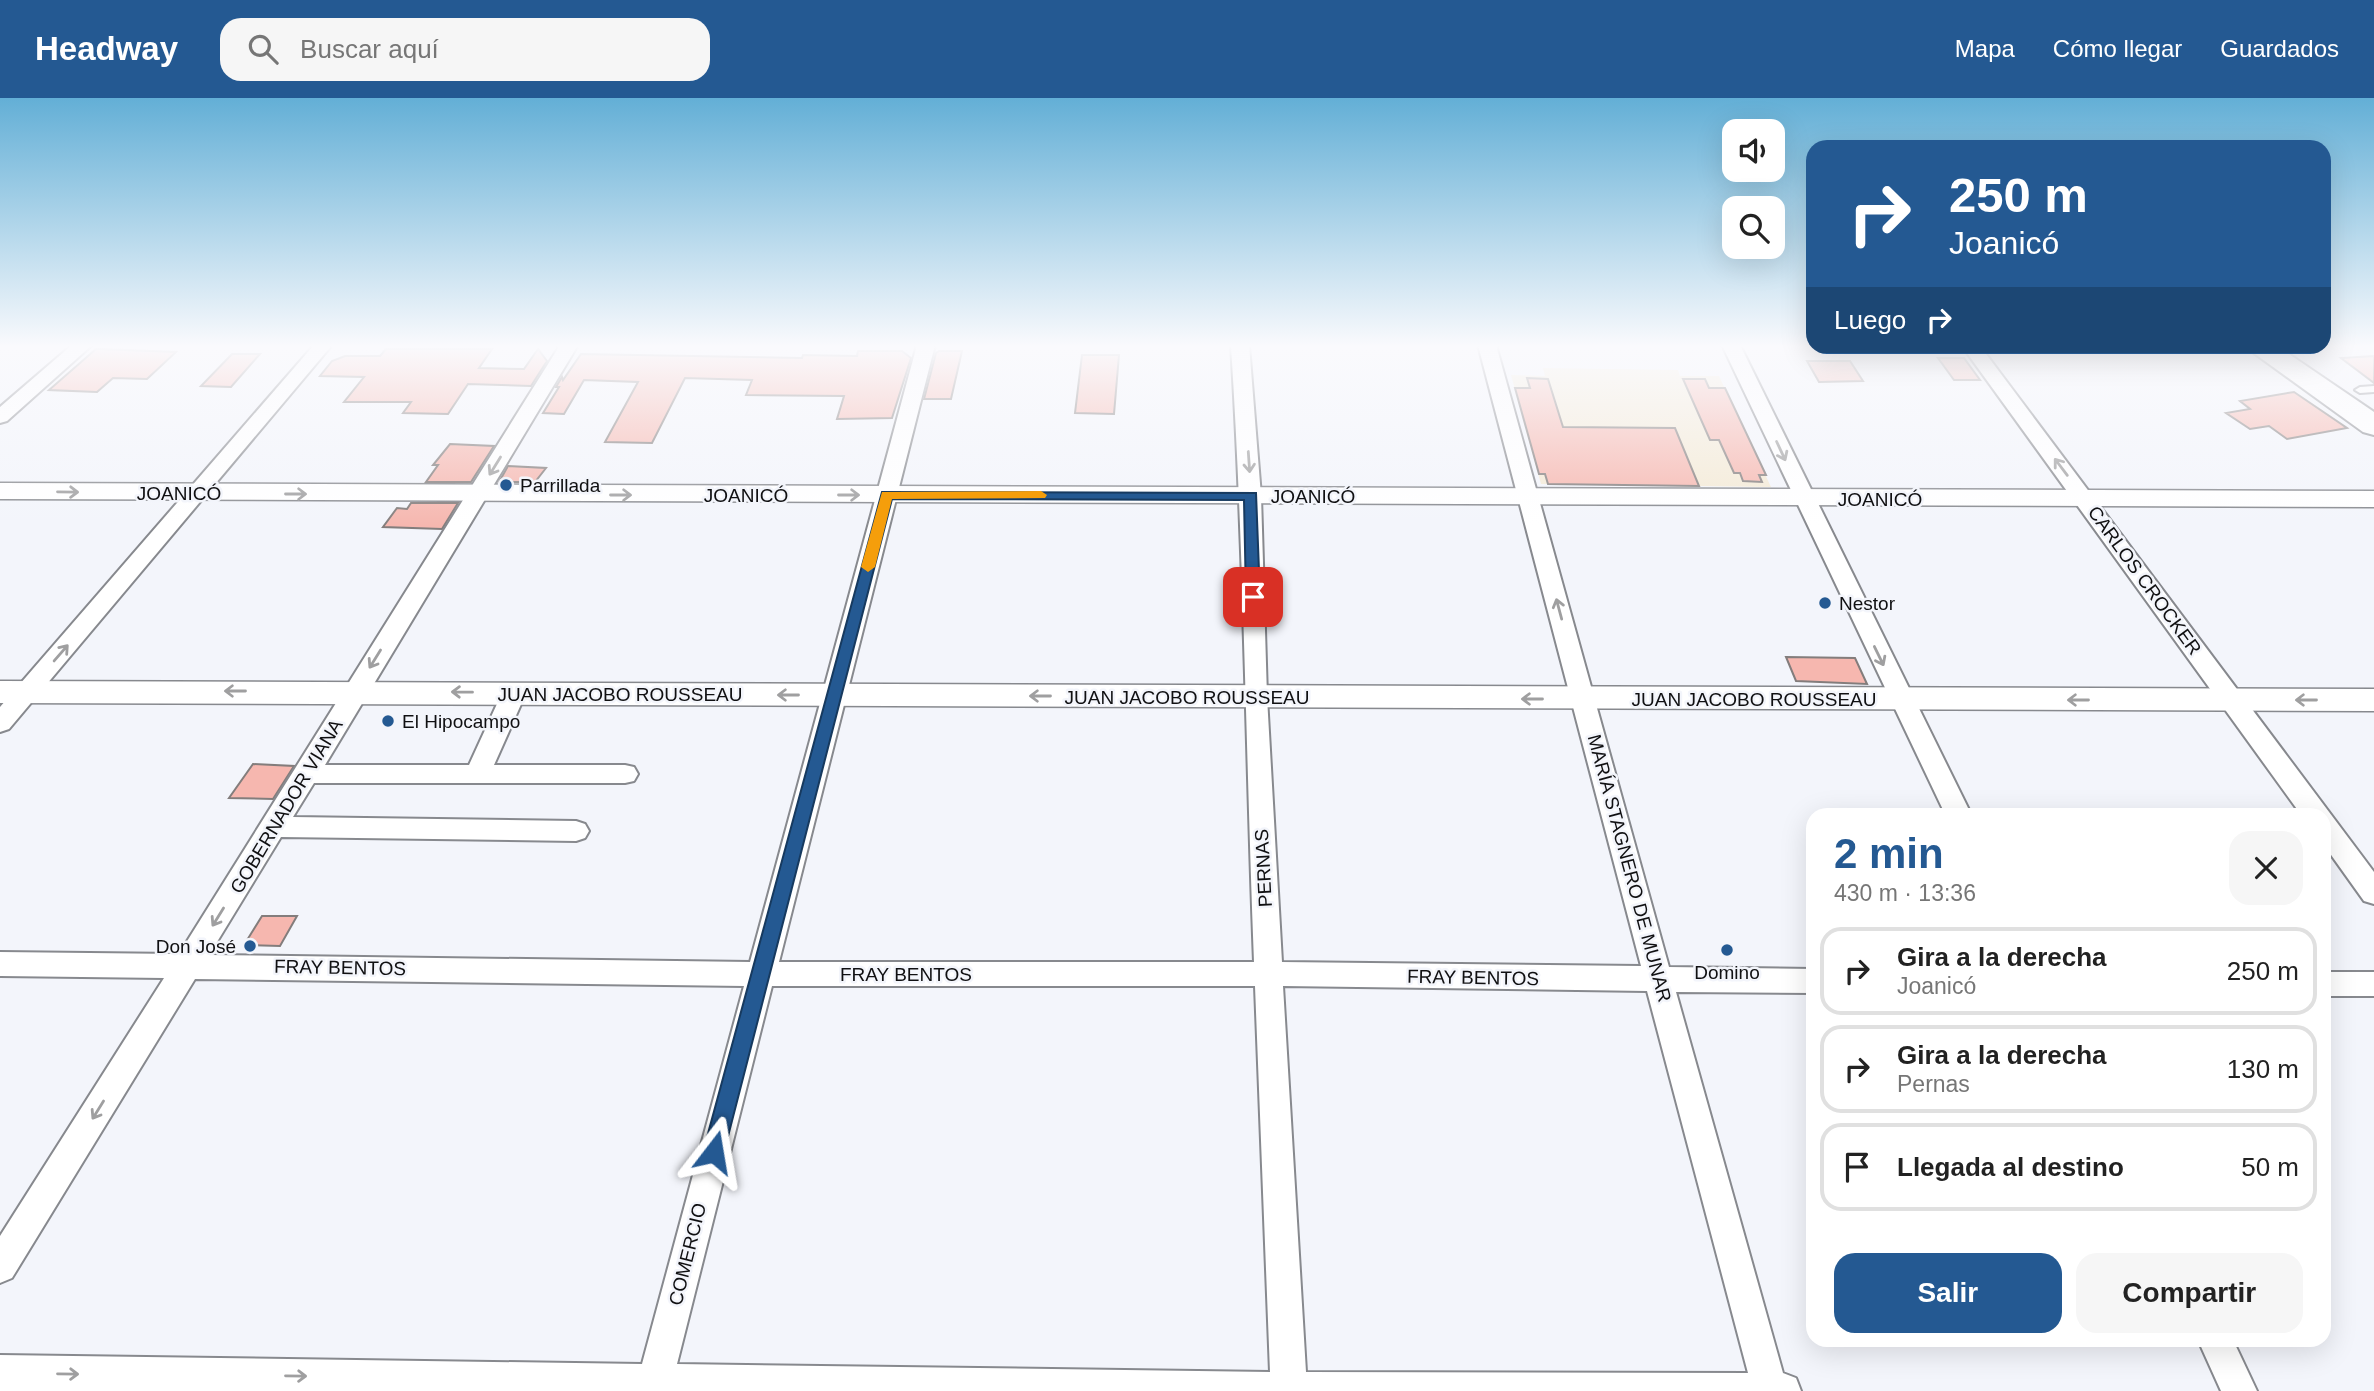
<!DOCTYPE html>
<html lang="es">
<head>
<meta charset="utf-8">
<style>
	:root { --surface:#fff; --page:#f6f6f6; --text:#222; --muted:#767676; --line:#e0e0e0; --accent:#245992 }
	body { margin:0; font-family:Arial,sans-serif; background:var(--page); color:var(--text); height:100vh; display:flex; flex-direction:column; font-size:26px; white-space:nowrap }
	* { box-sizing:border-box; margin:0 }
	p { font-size:23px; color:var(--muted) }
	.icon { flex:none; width:38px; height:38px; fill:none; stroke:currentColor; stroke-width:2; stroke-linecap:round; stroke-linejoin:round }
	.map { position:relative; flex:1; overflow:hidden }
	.drawer { position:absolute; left:1806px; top:710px; width:525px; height:539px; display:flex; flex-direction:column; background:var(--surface); border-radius:21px; box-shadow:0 7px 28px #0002 }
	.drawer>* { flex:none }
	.guide { position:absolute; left:1806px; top:42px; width:525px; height:214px; border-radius:21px; box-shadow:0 7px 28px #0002; background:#245992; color:#fff; overflow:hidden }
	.fabs { position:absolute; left:1722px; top:21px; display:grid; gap:14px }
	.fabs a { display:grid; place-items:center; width:63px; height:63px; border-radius:14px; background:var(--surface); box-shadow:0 7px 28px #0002; font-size:35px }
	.pin { position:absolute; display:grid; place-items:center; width:60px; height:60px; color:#fff; margin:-30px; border-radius:14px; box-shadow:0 4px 10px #0006 }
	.me { position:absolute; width:77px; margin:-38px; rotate:14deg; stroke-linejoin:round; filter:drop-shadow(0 0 5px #0008) }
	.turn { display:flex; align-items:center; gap:24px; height:147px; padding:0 28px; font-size:32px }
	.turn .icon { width:91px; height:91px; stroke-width:2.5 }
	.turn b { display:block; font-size:49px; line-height:60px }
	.then { display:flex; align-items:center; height:66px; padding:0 28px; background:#0003; gap:14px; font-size:26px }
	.round { display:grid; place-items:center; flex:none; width:74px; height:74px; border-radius:21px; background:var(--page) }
	.head { display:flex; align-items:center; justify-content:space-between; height:119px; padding:0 28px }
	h1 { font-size:42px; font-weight:800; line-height:52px; color:var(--accent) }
	.primary-button { display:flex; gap:14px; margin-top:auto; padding:14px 28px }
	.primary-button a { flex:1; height:80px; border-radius:21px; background:var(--accent); color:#fff; font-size:28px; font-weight:800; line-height:80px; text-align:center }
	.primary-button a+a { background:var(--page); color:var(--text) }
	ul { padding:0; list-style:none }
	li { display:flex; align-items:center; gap:21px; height:88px; margin:0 14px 10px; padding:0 14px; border:4px solid var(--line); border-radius:21px }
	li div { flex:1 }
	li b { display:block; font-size:26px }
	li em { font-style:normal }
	header { display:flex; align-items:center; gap:42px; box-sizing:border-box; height:98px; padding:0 35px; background:var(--accent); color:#fff }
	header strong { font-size:33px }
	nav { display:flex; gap:38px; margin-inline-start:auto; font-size:24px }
	.search { width:490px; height:63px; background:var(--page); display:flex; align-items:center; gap:18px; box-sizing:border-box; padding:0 24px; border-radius:21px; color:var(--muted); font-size:26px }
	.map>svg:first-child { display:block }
	.education { fill:#f4ead5 }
	.building { fill:#f6b7af; stroke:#837d7c; stroke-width:2 }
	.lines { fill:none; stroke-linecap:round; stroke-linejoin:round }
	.service-casing { stroke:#87898e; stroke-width:4 }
	.minor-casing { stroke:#87898e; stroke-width:4 }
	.tertiary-casing { stroke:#87898e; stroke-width:3 }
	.primary-casing { stroke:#87898e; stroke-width:4 }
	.service { fill:#fff; fill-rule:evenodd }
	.minor { fill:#fff; fill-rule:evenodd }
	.tertiary { fill:#fff; fill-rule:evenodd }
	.primary { fill:#fff; fill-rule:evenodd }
	.oneway { stroke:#9f9fa0 }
	.route { fill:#245992; stroke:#173a5f; stroke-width:2 }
	.slow { fill:#f59e0b }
	.poi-dot { fill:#245992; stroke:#f3f5fb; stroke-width:2.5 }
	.labels { text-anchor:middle; stroke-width:5; stroke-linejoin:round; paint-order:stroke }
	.poi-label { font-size:19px; fill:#101012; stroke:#f3f5fb; text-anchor:start }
	.street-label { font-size:19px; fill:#101012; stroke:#f3f5fb }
</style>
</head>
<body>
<header>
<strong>Headway</strong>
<div class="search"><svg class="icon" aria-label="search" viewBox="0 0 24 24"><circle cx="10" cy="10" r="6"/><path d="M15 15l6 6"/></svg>Buscar aquí</div>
<nav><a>Mapa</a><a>Cómo llegar</a><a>Guardados</a></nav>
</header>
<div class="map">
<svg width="2374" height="1293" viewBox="0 0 2374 1293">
	<rect width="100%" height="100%" fill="#f3f5fb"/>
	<!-- education -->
	<path class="education" d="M1543,270L1678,272L1680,278H1719L1771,389L1541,386L1511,277L1545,278Z"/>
	<!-- building -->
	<path class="building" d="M96,251H99L176,254L147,281L113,280L97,294L49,292Z
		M386,251H492L479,270L524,271L538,251L547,263L531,288L468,286L448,316L403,315L411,304H344L364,279L320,278L332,263L345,258H380Z
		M858,253H902L911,260L892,320L837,321L844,298L746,297L752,282L685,280L652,345L605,344L638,284L584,282L564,316L543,315L559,289H556L562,279L563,282L581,256L802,260L803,257L857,258Z
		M939,253H962L951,301H924L936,255Z
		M232,256H260L231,289L201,288Z
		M1082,257H1119L1114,316L1075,315Z
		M2374,258V285L2341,260Z
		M1938,260H1964L1980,282H1954Z
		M1807,263H1850L1863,283L1819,284Z
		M1527,280L1548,281L1563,329L1675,330L1699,388L1548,386L1545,376H1539L1515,290H1530Z
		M1683,281H1705L1709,290H1725L1766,377H1759L1762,384L1743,383L1740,375H1734L1719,342H1710Z
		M2294,294L2347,330L2287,341L2269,328L2250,331L2226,315L2250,311L2240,303Z
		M450,346L494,348L471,384H426L438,367H433Z
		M508,368L546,370L535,384H499Z
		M411,405H458L442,431L383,429L397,410L407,411Z
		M1786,559L1855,560L1867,586L1796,583Z
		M253,666L294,668L273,701L229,700Z
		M262,818H297L280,848L244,847Z"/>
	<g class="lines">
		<defs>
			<path id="service" d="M2374,288V294L2360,295L2355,292L2360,289Z"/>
			<path id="minor" d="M72,247H92L7,323L0,325V309Z
				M314,247H332L9,631L0,634V609Z
				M560,247H578L325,667H469L502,595L506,589L514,587L522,589L526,595L494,667H625L634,669L638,676L634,683L625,685H314L293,719L576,723L585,726L589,733L585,740L576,743L281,739L209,857L750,864L917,247H935L779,864H1254C1246,658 1244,452 1231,247H1249L1261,398L1267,599L1282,864L1641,868L1478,247H1496L1669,869L1813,871V895L1676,894L1783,1275L1796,1280L1801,1293H0V1257L642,1266L744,888L195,881L12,1180L0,1185V1138L164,880L0,878V854L179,856ZM772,888H1255L1270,1274L677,1266ZM1283,888L1647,893L1748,1275L1306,1274Z
				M1722,247H1740L1972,718H1946Z
				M1962,248H1980L2374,774V806L2364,803L2324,747V718H2302Z
				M2324,874H2374V898H2324Z
				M2198,1242H2233L2257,1293H2221Z"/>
			<path id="tertiary" d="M0,385L2374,393V409L0,401Z
				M0,583L2374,591V613L0,605Z"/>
			<path id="primary" d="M2244,248H2277L2374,314V337L2363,334Z"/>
		</defs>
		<!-- service casing -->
		<use href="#service" class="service-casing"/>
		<!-- minor casing -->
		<use href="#minor" class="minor-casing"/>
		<!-- tertiary casing -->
		<use href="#tertiary" class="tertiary-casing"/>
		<!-- primary casing -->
		<use href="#primary" class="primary-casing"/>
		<!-- service -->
		<use href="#service" class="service"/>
		<!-- minor -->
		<use href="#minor" class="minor"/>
		<!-- tertiary -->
		<use href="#tertiary" class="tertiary"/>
		<!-- primary -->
		<use href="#primary" class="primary"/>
	</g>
	<!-- one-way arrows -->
	<defs><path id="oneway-shaft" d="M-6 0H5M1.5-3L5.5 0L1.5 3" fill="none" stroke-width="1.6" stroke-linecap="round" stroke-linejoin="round" transform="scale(1.75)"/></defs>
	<g class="oneway">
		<use href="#oneway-shaft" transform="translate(1781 353) rotate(65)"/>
		<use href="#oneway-shaft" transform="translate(1249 364) rotate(86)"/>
		<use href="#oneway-shaft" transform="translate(495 368) rotate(122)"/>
		<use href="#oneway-shaft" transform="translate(2061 369) rotate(-127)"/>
		<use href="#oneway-shaft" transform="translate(68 394) rotate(1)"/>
		<use href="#oneway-shaft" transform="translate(296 396)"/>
		<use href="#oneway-shaft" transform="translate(621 397)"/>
		<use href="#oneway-shaft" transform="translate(849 397)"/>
		<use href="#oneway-shaft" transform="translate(1559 511) rotate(-105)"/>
		<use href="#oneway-shaft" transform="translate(61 555) rotate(-49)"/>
		<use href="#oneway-shaft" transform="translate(1879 558) rotate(64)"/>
		<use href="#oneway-shaft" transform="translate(375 561) rotate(122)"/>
		<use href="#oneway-shaft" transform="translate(235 593) rotate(180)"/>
		<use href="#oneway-shaft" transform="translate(462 594) rotate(-179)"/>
		<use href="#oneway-shaft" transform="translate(788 597) rotate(-180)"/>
		<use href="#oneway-shaft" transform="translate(1040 598) rotate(-180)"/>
		<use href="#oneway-shaft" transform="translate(1532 601) rotate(-180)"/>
		<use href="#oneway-shaft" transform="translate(2078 602) rotate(-180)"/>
		<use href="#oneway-shaft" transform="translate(2306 602) rotate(-180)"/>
		<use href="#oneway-shaft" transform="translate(218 819) rotate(122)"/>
		<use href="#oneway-shaft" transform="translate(98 1012) rotate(122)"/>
		<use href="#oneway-shaft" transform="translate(68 1276) rotate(1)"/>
		<use href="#oneway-shaft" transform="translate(296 1278) rotate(1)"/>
	</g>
	<!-- sky -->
	<linearGradient id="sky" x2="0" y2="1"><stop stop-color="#63afd6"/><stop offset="0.58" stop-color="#fafafd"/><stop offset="1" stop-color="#fafafd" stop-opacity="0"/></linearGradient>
	<rect width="2374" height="428" fill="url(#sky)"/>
	<!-- route -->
	<path class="route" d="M882,394L1256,395L1260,499L1253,504L1246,499L1244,402L892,401L724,1054L721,1061L714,1064L706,1061L703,1054Z"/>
	<!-- slow -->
	<path class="slow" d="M1041,393L1047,397L1045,400L892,401L875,469L868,474L861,469L882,394Z"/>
	<!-- markers -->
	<g class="poi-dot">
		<circle cx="506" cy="387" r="7"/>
		<circle cx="1825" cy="505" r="7"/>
		<circle cx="388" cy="623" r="7"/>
		<circle cx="250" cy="848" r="7"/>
		<circle cx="1727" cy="852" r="7"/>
	</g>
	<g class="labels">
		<!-- poi labels -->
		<g class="poi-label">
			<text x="520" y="394">Parrillada</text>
			<text x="1839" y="512">Nestor</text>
			<text x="402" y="630">El Hipocampo</text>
			<text x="236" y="855" text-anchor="end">Don José</text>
			<text x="1727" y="881" text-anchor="middle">Domino</text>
		</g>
		<!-- street labels -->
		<g class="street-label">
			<text x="179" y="402">JOANICÓ</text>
			<text x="746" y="404">JOANICÓ</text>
			<text x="1313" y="405">JOANICÓ</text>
			<text x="1880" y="408">JOANICÓ</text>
			<text transform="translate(2145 482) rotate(54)" y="7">CARLOS CROCKER</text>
			<text x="620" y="603">JUAN JACOBO ROUSSEAU</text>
			<text x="1187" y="606">JUAN JACOBO ROUSSEAU</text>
			<text x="1754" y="608">JUAN JACOBO ROUSSEAU</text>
			<text transform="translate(286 708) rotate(-59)" y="7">GOBERNADOR VIANA</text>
			<text transform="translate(1263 770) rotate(-93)" y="7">PERNAS</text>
			<text transform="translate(1630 770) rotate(75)" y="7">MARÍA STAGNERO DE MUNAR</text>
			<text transform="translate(340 869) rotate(1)" y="7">FRAY BENTOS</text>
			<text x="906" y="883">FRAY BENTOS</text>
			<text transform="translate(1473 879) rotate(1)" y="7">FRAY BENTOS</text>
			<text transform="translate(687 1156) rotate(-76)" y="7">COMERCIO</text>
		</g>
	</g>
</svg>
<div class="fabs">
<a><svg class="icon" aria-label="sound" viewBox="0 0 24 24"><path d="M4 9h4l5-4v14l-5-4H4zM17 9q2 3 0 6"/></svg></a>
<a><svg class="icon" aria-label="search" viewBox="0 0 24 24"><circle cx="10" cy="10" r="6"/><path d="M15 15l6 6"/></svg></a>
</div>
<div class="pin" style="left:1253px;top:499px;background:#d93025"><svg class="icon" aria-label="arrive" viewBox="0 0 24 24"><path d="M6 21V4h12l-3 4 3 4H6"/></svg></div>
<svg class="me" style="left:714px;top:1054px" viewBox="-20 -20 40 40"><path d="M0-17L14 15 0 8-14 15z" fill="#245992" stroke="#fff" stroke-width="4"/></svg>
<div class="guide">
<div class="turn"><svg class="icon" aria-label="right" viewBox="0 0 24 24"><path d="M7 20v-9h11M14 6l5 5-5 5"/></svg><div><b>250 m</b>Joanicó</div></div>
<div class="then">Luego<svg class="icon" aria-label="right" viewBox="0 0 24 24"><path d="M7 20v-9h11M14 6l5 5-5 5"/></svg></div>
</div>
<section class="drawer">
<div class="head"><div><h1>2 min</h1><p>430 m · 13:36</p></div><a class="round"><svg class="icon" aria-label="close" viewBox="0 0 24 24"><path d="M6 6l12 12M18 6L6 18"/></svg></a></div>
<ul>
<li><svg class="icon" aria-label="right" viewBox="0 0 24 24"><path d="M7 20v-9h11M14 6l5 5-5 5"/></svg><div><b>Gira a la derecha</b><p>Joanicó</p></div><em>250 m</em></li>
<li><svg class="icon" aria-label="right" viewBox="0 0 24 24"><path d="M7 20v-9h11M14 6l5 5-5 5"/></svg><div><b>Gira a la derecha</b><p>Pernas</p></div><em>130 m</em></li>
<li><svg class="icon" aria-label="arrive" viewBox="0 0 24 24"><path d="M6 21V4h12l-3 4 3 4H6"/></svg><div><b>Llegada al destino</b></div><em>50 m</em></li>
</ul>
<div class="primary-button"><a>Salir</a><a>Compartir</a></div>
</section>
</div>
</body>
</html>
